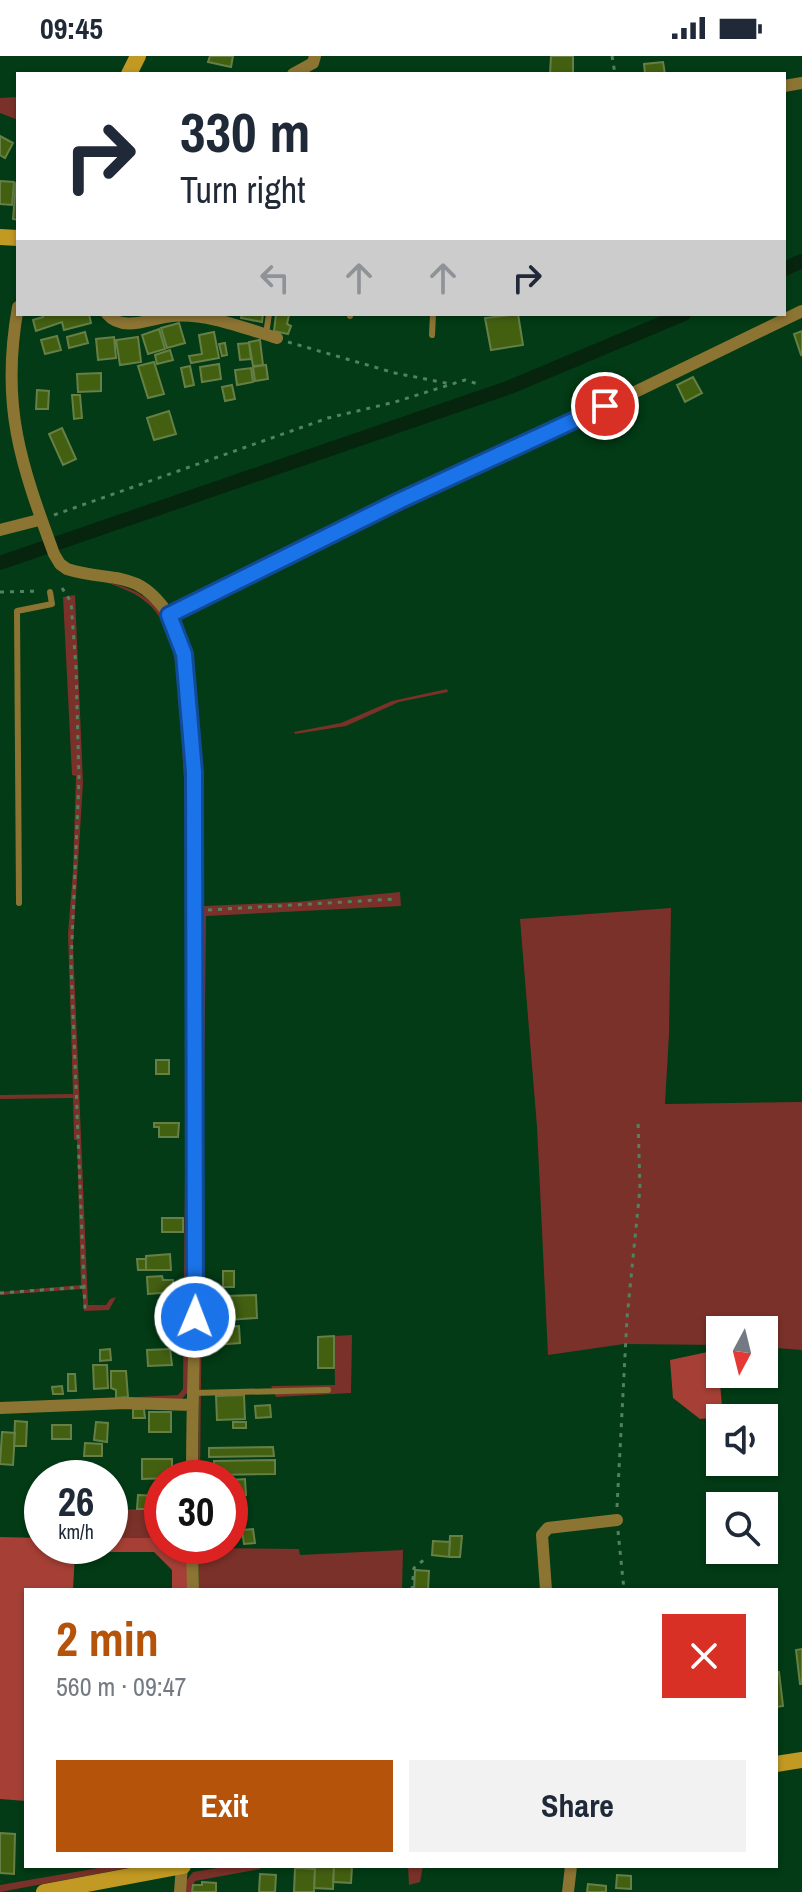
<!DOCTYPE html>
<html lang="en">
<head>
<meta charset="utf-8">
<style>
	:root { --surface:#fff; --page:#f2f2f3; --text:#1f2937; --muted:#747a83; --accent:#b45309 }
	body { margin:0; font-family:"Archivo Narrow",sans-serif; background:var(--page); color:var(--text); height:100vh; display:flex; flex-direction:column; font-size:30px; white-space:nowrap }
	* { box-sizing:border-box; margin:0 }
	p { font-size:26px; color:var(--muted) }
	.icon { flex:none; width:44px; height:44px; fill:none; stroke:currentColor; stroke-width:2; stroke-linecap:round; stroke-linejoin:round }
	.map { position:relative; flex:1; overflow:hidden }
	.drawer { position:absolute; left:24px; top:1532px; width:754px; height:280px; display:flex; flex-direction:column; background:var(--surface); border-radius:0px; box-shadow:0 2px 6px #0004 }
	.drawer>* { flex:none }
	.top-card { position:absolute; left:16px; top:16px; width:770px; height:244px; border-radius:0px; box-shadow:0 2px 6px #0004; background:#fff; color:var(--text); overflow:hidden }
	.needle { width:52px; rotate:187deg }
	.controls { position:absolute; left:706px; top:1260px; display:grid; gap:16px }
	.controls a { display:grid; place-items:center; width:72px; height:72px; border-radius:0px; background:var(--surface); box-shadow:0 2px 6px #0004; font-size:40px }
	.speed { position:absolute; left:24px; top:1404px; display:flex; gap:16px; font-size:40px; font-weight:700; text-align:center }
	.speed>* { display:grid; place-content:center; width:104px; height:104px; border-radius:50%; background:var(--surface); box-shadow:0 2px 6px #0004; line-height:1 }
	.speed small { font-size:20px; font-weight:400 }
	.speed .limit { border:12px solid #d22; background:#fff; color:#111 }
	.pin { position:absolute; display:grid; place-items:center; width:68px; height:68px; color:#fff; margin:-34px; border:4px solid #fff; border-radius:50%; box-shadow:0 2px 8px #0007 }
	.me { position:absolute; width:88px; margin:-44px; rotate:1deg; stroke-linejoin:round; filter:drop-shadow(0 0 6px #0008) }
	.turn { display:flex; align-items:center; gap:28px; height:168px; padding:0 32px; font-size:36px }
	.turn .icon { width:104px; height:104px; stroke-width:2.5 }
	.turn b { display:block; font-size:56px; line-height:68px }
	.lanes { display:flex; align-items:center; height:76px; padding:0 32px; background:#0003; justify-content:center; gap:40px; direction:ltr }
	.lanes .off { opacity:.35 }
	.round { display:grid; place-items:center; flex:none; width:84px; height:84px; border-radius:0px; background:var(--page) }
	.headline { display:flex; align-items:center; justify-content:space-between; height:136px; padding:0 32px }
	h1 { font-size:48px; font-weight:700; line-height:60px; color:var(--accent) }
	.action { display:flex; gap:16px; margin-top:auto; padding:16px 32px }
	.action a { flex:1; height:92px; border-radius:0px; background:var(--accent); color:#fff; font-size:32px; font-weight:700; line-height:92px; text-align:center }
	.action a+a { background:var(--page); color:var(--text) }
	.status { display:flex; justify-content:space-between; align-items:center; height:56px; padding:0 40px; background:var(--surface); direction:ltr }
	.status svg { height:22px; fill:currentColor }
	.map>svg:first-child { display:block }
	.green { fill:#7a3129 }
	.forest { fill:#a64036 }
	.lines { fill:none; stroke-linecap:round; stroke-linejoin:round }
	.canal { stroke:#07240e; stroke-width:14 }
	.building { fill:#436011; stroke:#657f46; stroke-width:2 }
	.path { stroke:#538161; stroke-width:3; stroke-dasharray:4 6; stroke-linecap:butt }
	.service { stroke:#8c7433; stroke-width:6 }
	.minor { stroke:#8c7433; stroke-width:12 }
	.secondary { stroke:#c19923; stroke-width:16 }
	.route-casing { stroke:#114b97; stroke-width:20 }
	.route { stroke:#1a73e8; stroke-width:14 }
</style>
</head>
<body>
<div class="status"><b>09:45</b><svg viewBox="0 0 49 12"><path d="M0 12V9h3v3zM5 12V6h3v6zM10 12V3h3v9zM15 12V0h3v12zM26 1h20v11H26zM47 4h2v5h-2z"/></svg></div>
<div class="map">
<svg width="802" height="1836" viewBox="0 0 802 1836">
	<rect width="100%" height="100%" fill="#023b15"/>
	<!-- green -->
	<path class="green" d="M18,41V64L0,57V42Z
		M104,526C133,531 157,543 170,571C186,607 186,652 188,690C190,743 190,795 190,847C189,1011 191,1174 187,1337L182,1343L52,1345L178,1339L183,1333L188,794L178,619C168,566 159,542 104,526Z
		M75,539L83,727L73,888L88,1249H106L110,1243L116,1241L109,1254L84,1255L82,1233L0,1239V1236L81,1229L77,1084H74L73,1042L0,1043V1039L73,1038L68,878L73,815L76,720L72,719L63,541Z
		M447,633L448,636L399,646L346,670L295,678L294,676L341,667L392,645Z
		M400,836L401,850L206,860L200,1422H198L204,850L296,846Z
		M671,852L669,978L665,1048L802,1046V1294L764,1291V1274H720V1289L624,1288L548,1299L537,1071L520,863Z
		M352,1279L351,1337L276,1341L271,1330L335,1329L334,1280Z
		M110,1453L162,1454V1482H113Z
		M198,1490L204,1492L299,1493L300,1499L403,1494L402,1534H199Z
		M110,1810H139L0,1836V1829Z
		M230,1810H260V1813L195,1825L191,1836H184L186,1825L193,1816Z
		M408,1810H423L420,1826L409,1829Z"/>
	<!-- forest -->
	<path class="forest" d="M717,1294L723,1361L700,1363L673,1342L670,1304Z
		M0,1481L42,1482V1490H110V1482H162V1490L183,1491L188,1505V1534H172V1514L154,1496H75L73,1534H26V1745L0,1743Z"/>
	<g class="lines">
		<!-- canal -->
		<path class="canal" d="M784,213L802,205
			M0,507L510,331L684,258"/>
	</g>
	<!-- building -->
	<path class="building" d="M210,0H233L231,11L208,6Z
		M551,0H573V18H550Z
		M663,6L665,18H645L644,8Z
		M0,80L13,87L5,102L0,99Z
		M0,125L14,126L12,149L0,148Z
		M16,127H18V164L13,163Z
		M42,258H89L91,267L64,274L62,266L36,275L33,264L43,261Z
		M242,258H263L262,266L241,262Z
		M276,258L289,259L287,268L291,270L288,278L274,275Z
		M518,258L523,289L491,294L485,262Z
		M179,267L185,287L167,292L161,272Z
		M159,273L165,293L148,298L142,279Z
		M802,275V298L801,299L794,278Z
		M85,276L88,287L69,292L67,281Z
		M214,276L219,302L191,307L189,300L202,298L199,279Z
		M57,280L61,294L45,298L41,284Z
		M114,281L116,302L98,304L96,283Z
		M138,281L141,306L120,309L116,284Z
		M260,284L263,309L253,310L249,286Z
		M225,287L227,299L222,300L219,288Z
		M249,287L251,303L240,304L238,288Z
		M170,294L173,304L157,308L155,299Z
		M154,306L164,338L148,342L138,310Z
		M219,308L221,323L202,326L200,311Z
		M266,309L268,323L255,325L253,311Z
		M190,310L194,329L185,331L181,312Z
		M251,312L253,326L237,329L235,314Z
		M101,317V335L78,336L77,318Z
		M693,321L702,337L685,346L677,329Z
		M232,329L235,343L225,345L222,331Z
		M37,334L49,335L48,353H36Z
		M72,339H80L82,362L74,363Z
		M169,355L176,378L154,384L147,362Z
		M62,372L76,403L63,409L49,378Z
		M156,1004H169V1018H156Z
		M154,1067H179L178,1081H159V1071H154Z
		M162,1162H183V1176H162Z
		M170,1198L171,1214H146V1200Z
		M137,1203H146V1214H138Z
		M223,1215H234V1231H223Z
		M162,1220L163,1224H173L174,1236L148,1238L147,1221Z
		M256,1239L257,1262L228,1264L226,1240Z
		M227,1250L228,1264L211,1265V1251Z
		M239,1270L240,1287L201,1290L200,1273Z
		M334,1280V1312H318V1281Z
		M110,1293L111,1304L100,1305V1294Z
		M170,1293L172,1309L148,1310L147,1294Z
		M93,1309H107L108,1332L94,1333Z
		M111,1315H126L128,1341L116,1342V1334L111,1332Z
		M68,1318H75L76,1335H68Z
		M62,1330L63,1338H53L52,1331Z
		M244,1339L245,1363L217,1364L216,1340Z
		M270,1349L271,1361L256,1362L255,1350Z
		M133,1353H144L145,1362H133Z
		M149,1356H171V1376H149Z
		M15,1365L27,1366L26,1390H14Z
		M96,1366L108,1367L107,1386L94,1384Z
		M233,1366H246V1372H233Z
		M52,1369H71V1383H52Z
		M2,1376L15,1377L13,1409L0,1408Z
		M85,1387L102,1388V1400H84Z
		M273,1391L274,1400L209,1401V1392Z
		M142,1403H172V1422L142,1423Z
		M275,1404V1418L214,1419V1405Z
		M245,1423L246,1439L230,1440V1424Z
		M138,1439L157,1440V1453H137Z
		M230,1465H235V1488H230Z
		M253,1473L255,1487L244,1488L242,1474Z
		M450,1480H462L460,1501H449Z
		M433,1485L450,1486L449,1501L432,1499Z
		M415,1514L429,1515L428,1534H414Z
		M802,1593V1628H800L796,1594Z
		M776,1616H779L783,1650L776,1651Z
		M0,1777L15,1778L14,1818L0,1817Z
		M315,1810H334L333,1833L314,1832Z
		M334,1810H352L351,1827L333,1826Z
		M295,1812L315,1813L314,1836H294Z
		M260,1818L276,1819L275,1836H259Z
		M617,1819L631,1820V1833L616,1832Z
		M202,1826L216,1827V1836H192L193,1829H202Z
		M588,1828L606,1830V1836H587Z"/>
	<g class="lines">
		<!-- path -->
		<path class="path" d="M612,0L615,18
			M288,286L395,317L451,328
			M54,459L328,362L395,346L465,324L478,328
			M62,532L71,546L76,612L79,724L71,908L85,1253
			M0,536L40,535
			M208,854L395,843
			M0,1237L84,1231
			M617,1451L627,1262L640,1132L638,1064
			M618,1475L624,1534
			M412,1534L414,1512L426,1502"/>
		<!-- service -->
		<path class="service" d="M350,260V258
			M266,278L269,258
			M432,279L433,258
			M19,847L17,555L52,548L50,536
			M193,1337L328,1334"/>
		<!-- minor -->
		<path class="minor" d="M293,18L313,7L315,0
			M784,30L802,27
			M18,251C0,350 21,408 54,498L60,508L67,513C110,527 137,511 168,558C204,611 195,789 195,857C195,957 197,1056 196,1155C196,1244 192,1333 192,1422
			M107,258C123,277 151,262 172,260C207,257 244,272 277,282
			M0,474L39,464
			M169,559L399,445L633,337L802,255
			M0,1352L126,1347L192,1349
			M192,1490L193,1534
			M546,1534L542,1479L548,1472L617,1464
			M180,1836L182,1810
			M568,1836L571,1810"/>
		<!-- secondary -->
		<path class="secondary" d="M129,18L138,0
			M0,181L18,182
			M776,1708L802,1704
			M44,1836L183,1810"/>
	</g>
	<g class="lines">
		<defs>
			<path id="route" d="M195,1261L194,716L184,598L169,559L399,445L605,350"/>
		</defs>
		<!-- route casing -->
		<use href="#route" class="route-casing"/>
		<!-- route -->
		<use href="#route" class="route"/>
	</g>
</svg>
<div class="controls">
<a><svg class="needle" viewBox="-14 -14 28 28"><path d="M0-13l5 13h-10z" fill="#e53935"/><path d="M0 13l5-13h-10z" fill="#747a83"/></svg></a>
<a><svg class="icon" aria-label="sound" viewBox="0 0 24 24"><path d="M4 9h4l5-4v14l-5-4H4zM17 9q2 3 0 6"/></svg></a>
<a><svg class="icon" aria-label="search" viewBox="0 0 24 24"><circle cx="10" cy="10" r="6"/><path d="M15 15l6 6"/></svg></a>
</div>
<div class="speed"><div>26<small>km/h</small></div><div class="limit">30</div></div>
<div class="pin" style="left:605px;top:350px;background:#d93025"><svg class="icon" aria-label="arrive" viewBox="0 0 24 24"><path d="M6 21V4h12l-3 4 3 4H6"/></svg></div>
<svg class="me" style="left:195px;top:1261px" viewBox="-20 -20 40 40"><circle r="17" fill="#1a73e8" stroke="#fff" stroke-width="3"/><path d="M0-11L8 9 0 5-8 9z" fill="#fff"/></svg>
<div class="top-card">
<div class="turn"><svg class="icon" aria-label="right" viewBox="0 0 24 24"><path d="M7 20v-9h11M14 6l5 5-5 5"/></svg><div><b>330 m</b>Turn right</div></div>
<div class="lanes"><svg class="icon off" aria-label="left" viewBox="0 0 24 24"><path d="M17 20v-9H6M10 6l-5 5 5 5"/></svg><svg class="icon off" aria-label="ahead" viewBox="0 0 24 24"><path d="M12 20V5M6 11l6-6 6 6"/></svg><svg class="icon off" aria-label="ahead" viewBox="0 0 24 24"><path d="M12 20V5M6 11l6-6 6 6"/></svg><svg class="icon" aria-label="right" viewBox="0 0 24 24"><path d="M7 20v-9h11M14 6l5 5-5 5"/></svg></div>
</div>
<section class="drawer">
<div class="headline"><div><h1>2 min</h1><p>560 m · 09:47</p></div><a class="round" style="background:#d93025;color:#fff"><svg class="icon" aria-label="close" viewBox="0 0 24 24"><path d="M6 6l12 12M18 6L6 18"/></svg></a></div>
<div class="action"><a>Exit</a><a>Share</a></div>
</section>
</div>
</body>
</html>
